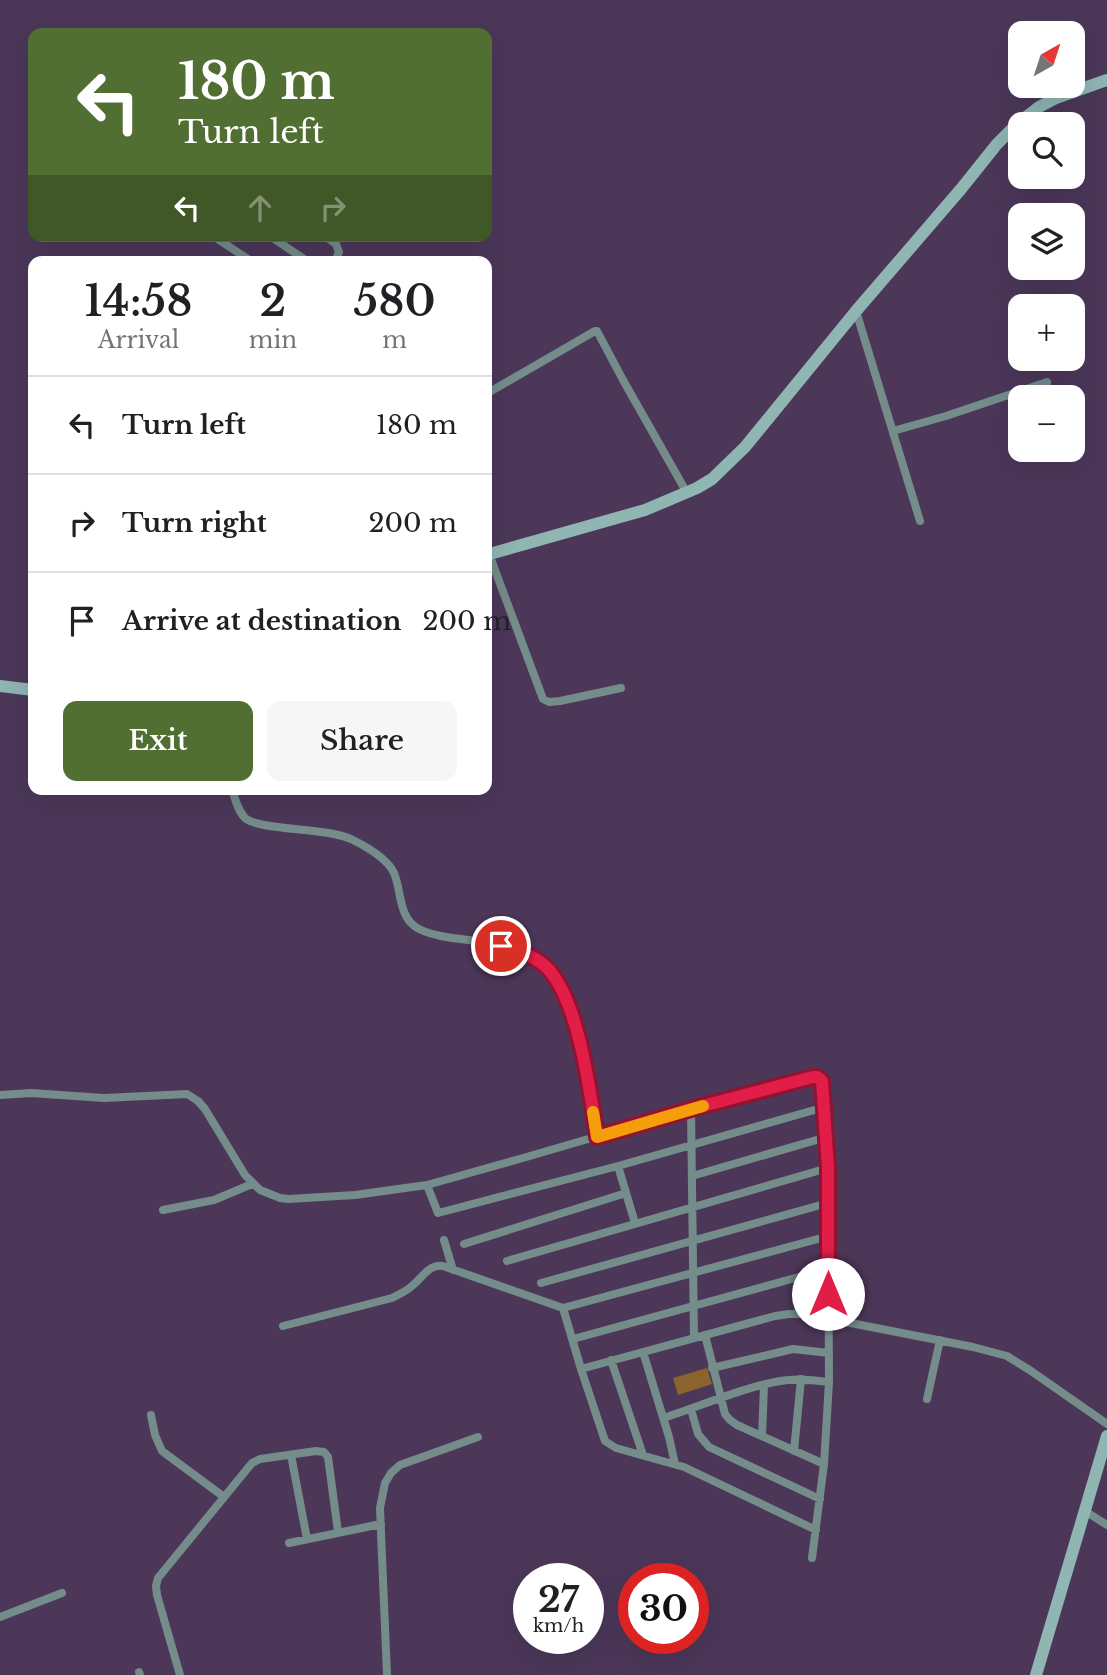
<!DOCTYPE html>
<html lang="en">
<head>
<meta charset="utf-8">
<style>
	:root { --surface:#fff; --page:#f6f6f6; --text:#202124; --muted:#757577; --line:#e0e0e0; --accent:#516f32 }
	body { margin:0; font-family:"Libre Baskerville",serif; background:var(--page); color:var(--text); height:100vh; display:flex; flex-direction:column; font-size:26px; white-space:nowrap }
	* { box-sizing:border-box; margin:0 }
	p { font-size:23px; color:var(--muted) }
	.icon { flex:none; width:38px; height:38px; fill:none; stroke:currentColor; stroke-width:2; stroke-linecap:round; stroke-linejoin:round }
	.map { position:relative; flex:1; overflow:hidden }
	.side { position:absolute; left:28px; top:256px; width:464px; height:539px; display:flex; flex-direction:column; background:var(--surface); border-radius:14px; box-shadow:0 7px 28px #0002 }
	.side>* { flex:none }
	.hud { position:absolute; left:28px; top:28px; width:464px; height:214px; border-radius:14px; box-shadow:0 7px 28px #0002; background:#516f32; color:#fff; overflow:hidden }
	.needle { width:46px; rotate:39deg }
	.tools { position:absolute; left:1008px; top:21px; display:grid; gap:14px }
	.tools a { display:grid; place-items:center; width:77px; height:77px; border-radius:14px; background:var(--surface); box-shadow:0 7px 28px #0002; font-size:35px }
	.speed { position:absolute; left:513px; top:1563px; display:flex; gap:14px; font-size:35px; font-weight:700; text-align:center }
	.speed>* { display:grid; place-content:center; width:91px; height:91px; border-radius:50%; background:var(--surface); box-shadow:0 7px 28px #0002; line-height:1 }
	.speed small { font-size:18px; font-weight:400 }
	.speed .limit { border:10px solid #d22; background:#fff; color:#111 }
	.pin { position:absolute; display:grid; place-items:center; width:60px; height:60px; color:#fff; margin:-30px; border:4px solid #fff; border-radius:50%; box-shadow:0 2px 7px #0007 }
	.me { position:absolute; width:77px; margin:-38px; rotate:0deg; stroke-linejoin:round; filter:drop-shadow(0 0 5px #0008) }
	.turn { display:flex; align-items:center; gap:24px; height:147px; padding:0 35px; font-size:32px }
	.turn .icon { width:91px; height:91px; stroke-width:2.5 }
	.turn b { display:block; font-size:49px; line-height:60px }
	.lanes { display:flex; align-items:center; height:66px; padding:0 35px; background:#0003; justify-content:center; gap:35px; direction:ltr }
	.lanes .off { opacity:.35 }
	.eta { display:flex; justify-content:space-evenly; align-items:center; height:119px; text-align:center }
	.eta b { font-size:42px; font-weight:600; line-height:49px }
	.action { display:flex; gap:14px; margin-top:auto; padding:14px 35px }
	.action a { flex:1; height:80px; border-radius:14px; background:var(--accent); color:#fff; font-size:28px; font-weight:600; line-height:80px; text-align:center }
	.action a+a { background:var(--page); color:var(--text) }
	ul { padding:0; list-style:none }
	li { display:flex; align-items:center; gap:21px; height:98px; padding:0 35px; border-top:2px solid var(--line) }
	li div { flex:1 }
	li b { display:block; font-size:26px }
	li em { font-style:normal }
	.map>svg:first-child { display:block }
	.green { fill:#8c632d }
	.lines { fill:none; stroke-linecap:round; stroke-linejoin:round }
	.street { stroke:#748c8a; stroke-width:8 }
	.secondary { stroke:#8fb6b3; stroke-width:12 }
	.route-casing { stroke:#92132f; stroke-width:18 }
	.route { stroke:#e11d48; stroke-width:12 }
	.slow { stroke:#f59e0b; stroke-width:12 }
</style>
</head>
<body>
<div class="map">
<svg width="1107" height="1675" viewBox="0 0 1107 1675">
	<rect width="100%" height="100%" fill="#4c3759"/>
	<!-- green -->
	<path class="green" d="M707,1368L712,1384L678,1395L673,1378Z"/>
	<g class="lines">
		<!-- street -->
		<path class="street" d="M213,236L251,261
			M270,236L307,261
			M325,236L336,244L339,252L335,261
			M856,311L920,521
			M486,394L595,331H597L623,380L687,493
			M893,431L946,416L1047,382
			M489,554L543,699L549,702L560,701L621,688
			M232,789C235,799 238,811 245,818C260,831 328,827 353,840C367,847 387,858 394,873C402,892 398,918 419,929C444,941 475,938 502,946C518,951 537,957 549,970C579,1004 590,1092 597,1137
			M0,1095L31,1093L104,1098L187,1094L198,1101L205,1109L245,1175L260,1190L280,1198L289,1199L355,1195L427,1185L523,1158L691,1109L813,1078L820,1079L824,1085L828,1168L829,1382L824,1464L812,1558
			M691,1109L694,1338
			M618,1166L635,1223
			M692,1176L827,1137
			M427,1185L438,1213L618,1166L825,1107
			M163,1210L214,1200L252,1184
			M444,1240L453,1270
			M464,1244L626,1193
			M507,1261L828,1168
			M541,1283L828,1203
			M563,1308L581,1369L605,1441L616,1448L684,1467L816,1530
			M283,1326L392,1298C400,1294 407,1291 413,1285C423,1277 429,1264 443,1266L563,1308L829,1236
			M705,1335L725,1414L730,1420L737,1425L824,1464
			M573,1339L828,1269
			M643,1352L669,1437L675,1464
			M611,1360L643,1455
			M712,1368L793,1349L829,1353
			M581,1369L775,1316L789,1314H805L973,1347L1007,1356L1031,1371L1107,1424
			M927,1399L940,1340
			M691,1409L698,1434L709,1447L820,1499
			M151,1415L155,1435L162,1451L224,1497
			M663,1418C701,1406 741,1388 780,1381C796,1378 813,1380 829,1382
			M762,1436L764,1386
			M794,1451L801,1379
			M291,1455L307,1539
			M1085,1511L1107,1525
			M289,1543L381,1524
			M0,1617L62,1593
			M139,1672L140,1675
			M180,1675L157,1595L156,1586L158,1578L252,1463L260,1459L316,1451L324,1452L328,1457L338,1532
			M387,1675L380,1508L385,1483L391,1473L400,1465L478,1437"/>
		<!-- secondary -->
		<path class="secondary" d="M486,555L645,510L697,488L712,479L745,447L856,311L961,189L997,144L1017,124L1039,107L1056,98L1107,80
			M0,686L33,690
			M1036,1675L1107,1436"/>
	</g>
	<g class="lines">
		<defs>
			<path id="route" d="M501,946C517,951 537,956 549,970C579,1004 590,1092 597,1137L691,1109L813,1077H817L822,1081L828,1168V1294"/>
		</defs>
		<!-- route casing -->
		<use href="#route" class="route-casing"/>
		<!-- route -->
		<use href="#route" class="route"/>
		<!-- slow -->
		<path class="slow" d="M593,1112L597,1137L703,1106"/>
	</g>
</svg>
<div class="tools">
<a><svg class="needle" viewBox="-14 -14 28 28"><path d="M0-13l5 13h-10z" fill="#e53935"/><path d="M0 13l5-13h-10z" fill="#757577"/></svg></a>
<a><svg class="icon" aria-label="search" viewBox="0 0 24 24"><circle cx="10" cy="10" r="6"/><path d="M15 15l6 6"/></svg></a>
<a><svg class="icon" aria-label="layers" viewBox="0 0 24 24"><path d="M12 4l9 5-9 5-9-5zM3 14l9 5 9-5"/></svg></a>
<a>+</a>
<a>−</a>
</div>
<div class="speed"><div>27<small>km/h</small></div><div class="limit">30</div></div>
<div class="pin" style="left:501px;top:946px;background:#d93025"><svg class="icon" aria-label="arrive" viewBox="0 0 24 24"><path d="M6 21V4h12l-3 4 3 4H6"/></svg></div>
<svg class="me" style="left:828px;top:1294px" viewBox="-20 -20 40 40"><circle r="19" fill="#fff"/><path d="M0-13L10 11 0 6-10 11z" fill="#e11d48"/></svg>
<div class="hud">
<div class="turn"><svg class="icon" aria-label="left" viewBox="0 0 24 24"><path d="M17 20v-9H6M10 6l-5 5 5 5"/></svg><div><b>180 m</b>Turn left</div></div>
<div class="lanes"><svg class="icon" aria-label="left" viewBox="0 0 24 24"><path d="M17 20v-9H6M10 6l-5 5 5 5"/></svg><svg class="icon off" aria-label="ahead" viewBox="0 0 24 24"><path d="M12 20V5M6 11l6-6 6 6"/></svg><svg class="icon off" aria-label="right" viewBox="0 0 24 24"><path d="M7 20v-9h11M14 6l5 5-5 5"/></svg></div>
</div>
<section class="side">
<div class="eta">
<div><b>14:58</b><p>Arrival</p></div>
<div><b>2</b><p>min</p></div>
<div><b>580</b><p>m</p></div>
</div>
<ul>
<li><svg class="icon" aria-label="left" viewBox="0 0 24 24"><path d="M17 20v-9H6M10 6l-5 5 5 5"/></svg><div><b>Turn left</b></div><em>180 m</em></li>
<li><svg class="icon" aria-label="right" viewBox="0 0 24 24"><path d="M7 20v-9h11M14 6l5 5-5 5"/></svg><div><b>Turn right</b></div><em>200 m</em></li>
<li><svg class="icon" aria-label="arrive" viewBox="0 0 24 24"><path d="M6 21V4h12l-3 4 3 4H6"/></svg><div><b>Arrive at destination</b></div><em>200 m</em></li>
</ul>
<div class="action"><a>Exit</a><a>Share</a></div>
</section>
</div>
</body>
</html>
